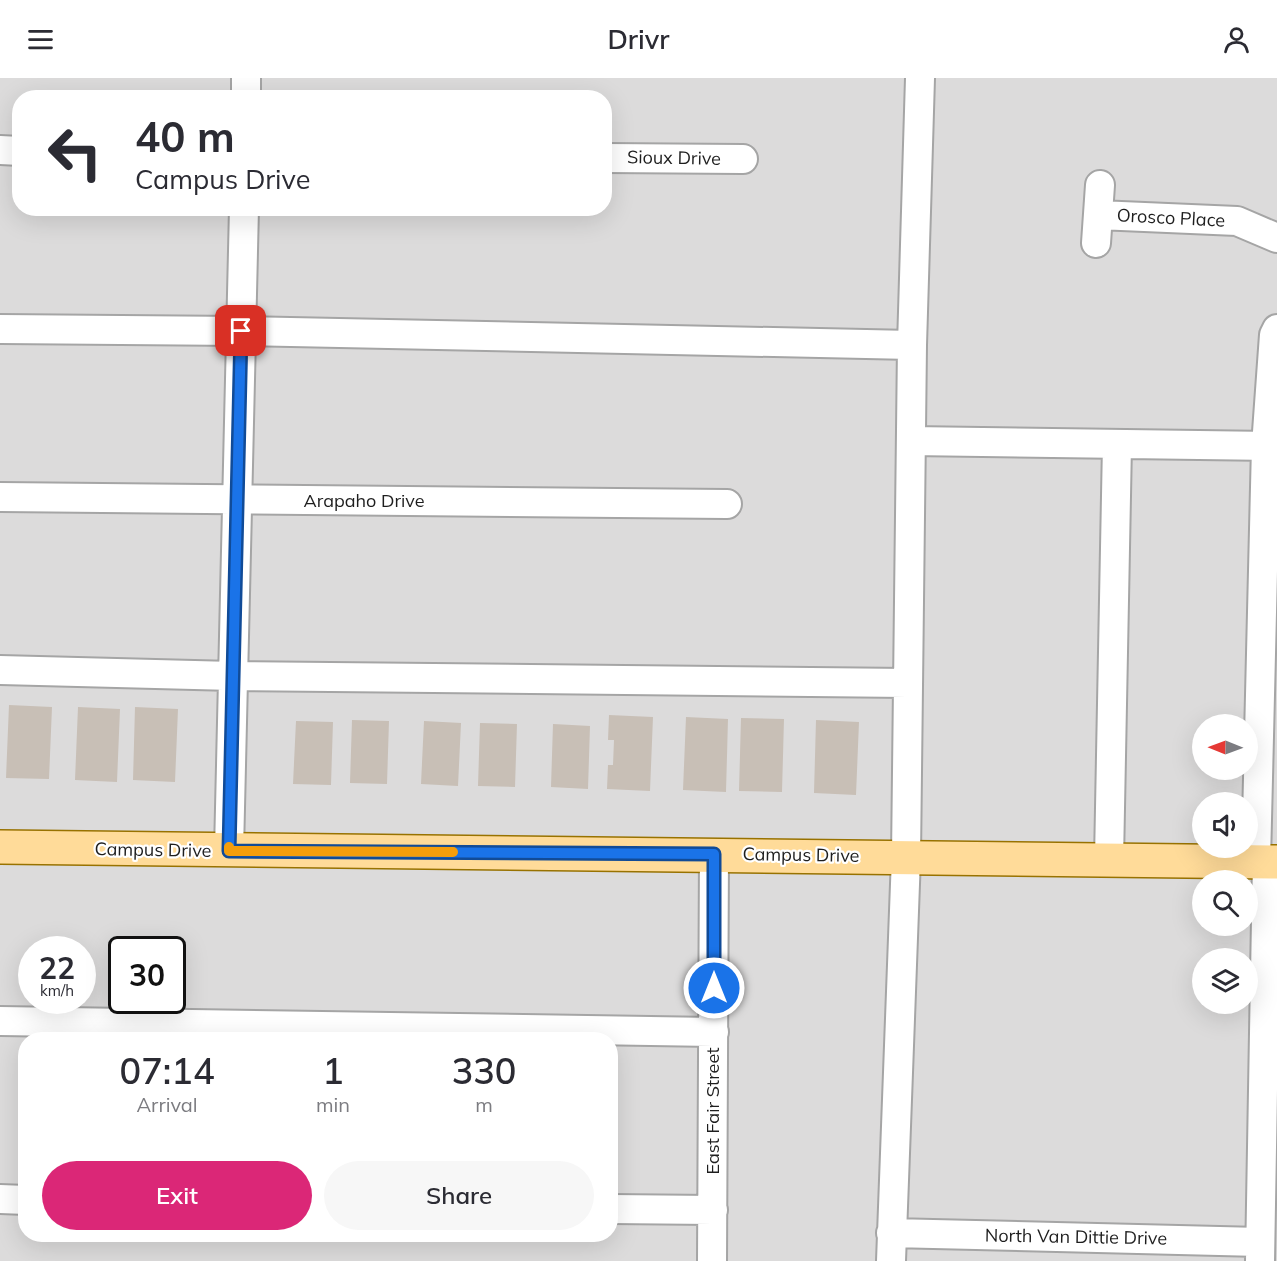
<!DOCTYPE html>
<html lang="en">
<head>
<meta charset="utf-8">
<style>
	:root { --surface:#fff; --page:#f7f7f7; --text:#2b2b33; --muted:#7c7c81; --accent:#db2777 }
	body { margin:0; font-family:Mulish,sans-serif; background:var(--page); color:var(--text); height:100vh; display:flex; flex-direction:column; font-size:22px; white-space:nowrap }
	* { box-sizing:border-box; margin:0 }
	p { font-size:20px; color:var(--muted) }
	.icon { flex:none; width:33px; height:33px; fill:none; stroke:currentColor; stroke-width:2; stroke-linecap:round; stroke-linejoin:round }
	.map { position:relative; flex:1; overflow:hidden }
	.side { position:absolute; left:18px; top:954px; width:600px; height:210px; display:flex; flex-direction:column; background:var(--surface); border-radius:24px; box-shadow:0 6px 24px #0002 }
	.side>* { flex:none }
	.hud { position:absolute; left:12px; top:12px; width:600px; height:126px; border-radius:24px; box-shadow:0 6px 24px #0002; background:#fff; color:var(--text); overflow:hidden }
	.needle { width:39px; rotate:271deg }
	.controls { position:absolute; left:1192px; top:636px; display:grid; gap:12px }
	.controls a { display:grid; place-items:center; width:66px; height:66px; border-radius:50%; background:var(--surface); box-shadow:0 6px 24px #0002; font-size:30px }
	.speed { position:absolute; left:18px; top:858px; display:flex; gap:12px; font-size:30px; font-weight:700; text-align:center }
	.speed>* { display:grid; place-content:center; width:78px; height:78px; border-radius:50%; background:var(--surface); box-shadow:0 6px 24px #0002; line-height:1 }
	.speed small { font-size:15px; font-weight:400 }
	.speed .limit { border:3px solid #111; border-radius:9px; background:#fff; color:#111 }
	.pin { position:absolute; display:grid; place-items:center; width:51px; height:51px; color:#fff; margin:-26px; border-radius:12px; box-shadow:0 3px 9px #0006 }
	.me { position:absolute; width:66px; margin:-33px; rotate:0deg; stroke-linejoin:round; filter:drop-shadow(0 0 4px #0008) }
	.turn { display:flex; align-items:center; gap:21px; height:126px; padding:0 24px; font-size:27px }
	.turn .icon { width:78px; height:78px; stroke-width:2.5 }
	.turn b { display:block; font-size:42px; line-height:51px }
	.eta { display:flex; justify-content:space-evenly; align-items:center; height:102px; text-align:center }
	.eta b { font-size:36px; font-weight:600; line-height:42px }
	.button { display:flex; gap:12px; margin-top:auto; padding:12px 24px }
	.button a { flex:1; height:69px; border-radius:36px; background:var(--accent); color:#fff; font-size:24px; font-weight:600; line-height:69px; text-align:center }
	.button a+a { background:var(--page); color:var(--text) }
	header { display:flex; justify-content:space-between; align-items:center; height:78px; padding:0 24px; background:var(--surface); font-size:27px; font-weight:600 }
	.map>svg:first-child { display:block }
	.residential { fill:#dcdbdb; fill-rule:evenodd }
	.building { fill:#c8bfb6 }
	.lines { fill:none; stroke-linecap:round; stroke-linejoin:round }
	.minor-casing { stroke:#a5a5a5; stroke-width:32 }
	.major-casing { stroke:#987200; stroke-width:36 }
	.minor { stroke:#fff; stroke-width:28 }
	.major { stroke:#ffdb99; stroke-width:33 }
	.route-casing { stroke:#114b97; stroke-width:15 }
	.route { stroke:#1a73e8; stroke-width:10 }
	.slow { stroke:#f59e0b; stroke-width:10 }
	.labels { text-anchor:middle; stroke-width:4.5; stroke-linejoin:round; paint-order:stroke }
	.street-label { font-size:18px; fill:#1e1e1e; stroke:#fff }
</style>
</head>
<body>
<header><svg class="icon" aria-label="menu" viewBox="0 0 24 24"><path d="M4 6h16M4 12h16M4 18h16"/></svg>Drivr<svg class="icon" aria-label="person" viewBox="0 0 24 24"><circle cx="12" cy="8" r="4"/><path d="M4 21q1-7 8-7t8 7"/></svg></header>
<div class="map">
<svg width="1277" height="1183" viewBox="0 0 1277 1183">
	<rect width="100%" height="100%" fill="#f0ede3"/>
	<!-- residential -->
	<path class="residential" d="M0,0H1277V1183H0ZM20,20H604V130H20ZM1203,646H1248V692H1203ZM1203,724H1248V770H1203ZM1203,802H1248V848H1203ZM32,872H82V922H32ZM122,872H172V922H122ZM1203,880H1248V926H1203ZM26,962H610V1156H26Z"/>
	<!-- building -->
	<path class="building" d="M9,627L52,629L49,701L6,700Z
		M78,629L120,631L117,704L75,702Z
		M135,629L178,631L175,704L133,702Z
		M609,637L653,639L650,713L607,711L608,687H613L614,662H608Z
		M686,639L728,641L726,714L683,712Z
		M741,640L784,641L782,714L739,713Z
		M352,642L389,643L387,706L350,705Z
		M816,642L859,644L856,717L814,715Z
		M296,643L333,644L331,707L293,706Z
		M424,643L461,645L458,708L421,706Z
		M480,645L517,646L515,709L478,708Z
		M553,646L590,648L588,711L551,709Z"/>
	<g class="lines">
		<defs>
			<path id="minor" d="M246,20V0
				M0,72L20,73
				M604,80L743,81
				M1098,137L1237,143L1277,160
				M1096,165L1100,107
				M0,251L241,253L912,267
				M911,363L1277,368
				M0,419L727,426
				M0,592L233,598L908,605
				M229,773L244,130
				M1109,782L1117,366
				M1256,783L1266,368L1274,257L1277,251
				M0,943L714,954
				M0,1121L26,1122
				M610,1131L713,1132
				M891,1155L1260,1164
				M712,1183L714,776
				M891,1183L906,779L912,267L920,0
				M1260,1183L1267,784"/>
			<path id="major" d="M0,769L1277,784"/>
		</defs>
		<!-- minor casing -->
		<use href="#minor" class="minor-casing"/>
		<!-- major casing -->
		<use href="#major" class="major-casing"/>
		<!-- minor -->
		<use href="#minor" class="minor"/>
		<!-- major -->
		<use href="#major" class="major"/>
	</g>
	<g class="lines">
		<defs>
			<path id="route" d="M241,253L229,773L714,776V910"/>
		</defs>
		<!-- route casing -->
		<use href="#route" class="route-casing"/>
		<!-- route -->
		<use href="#route" class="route"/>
		<!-- slow -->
		<path class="slow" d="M229,769V773L453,774"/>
	</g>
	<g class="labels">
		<!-- street labels -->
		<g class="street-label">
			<text transform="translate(674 80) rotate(1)" y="6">Sioux Drive</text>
			<text transform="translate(1171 140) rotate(3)" y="6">Orosco Place</text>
			<text x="364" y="429">Arapaho Drive</text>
			<text transform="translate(153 772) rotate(1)" y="6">Campus Drive</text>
			<text transform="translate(801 777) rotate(1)" y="6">Campus Drive</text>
			<text transform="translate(713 1033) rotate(-90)" y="6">East Fair Street</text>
			<text transform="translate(1076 1159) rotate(1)" y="6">North Van Dittie Drive</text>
		</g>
	</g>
</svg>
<div class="controls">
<a><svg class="needle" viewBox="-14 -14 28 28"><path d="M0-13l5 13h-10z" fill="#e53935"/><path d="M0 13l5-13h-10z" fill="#7c7c81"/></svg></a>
<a><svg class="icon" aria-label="sound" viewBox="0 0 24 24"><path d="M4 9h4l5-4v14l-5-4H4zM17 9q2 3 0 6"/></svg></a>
<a><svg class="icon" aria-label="search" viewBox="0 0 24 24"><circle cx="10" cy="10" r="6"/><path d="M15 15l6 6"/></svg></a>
<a><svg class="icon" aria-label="layers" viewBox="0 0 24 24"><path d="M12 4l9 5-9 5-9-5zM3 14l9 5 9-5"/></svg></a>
</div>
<div class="speed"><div>22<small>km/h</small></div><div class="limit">30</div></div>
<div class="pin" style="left:241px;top:253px;background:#d93025"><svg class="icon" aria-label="arrive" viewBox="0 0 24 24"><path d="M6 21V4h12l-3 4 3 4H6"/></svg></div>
<svg class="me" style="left:714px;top:910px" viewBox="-20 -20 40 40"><circle r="17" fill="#1a73e8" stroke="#fff" stroke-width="3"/><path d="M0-11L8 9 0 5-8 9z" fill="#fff"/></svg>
<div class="hud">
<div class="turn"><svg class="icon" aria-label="left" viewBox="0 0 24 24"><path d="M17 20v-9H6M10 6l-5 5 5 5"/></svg><div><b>40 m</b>Campus Drive</div></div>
</div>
<section class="side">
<div class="eta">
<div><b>07:14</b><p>Arrival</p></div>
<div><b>1</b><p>min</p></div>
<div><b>330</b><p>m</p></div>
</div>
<div class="button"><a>Exit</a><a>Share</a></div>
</section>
</div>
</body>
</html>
